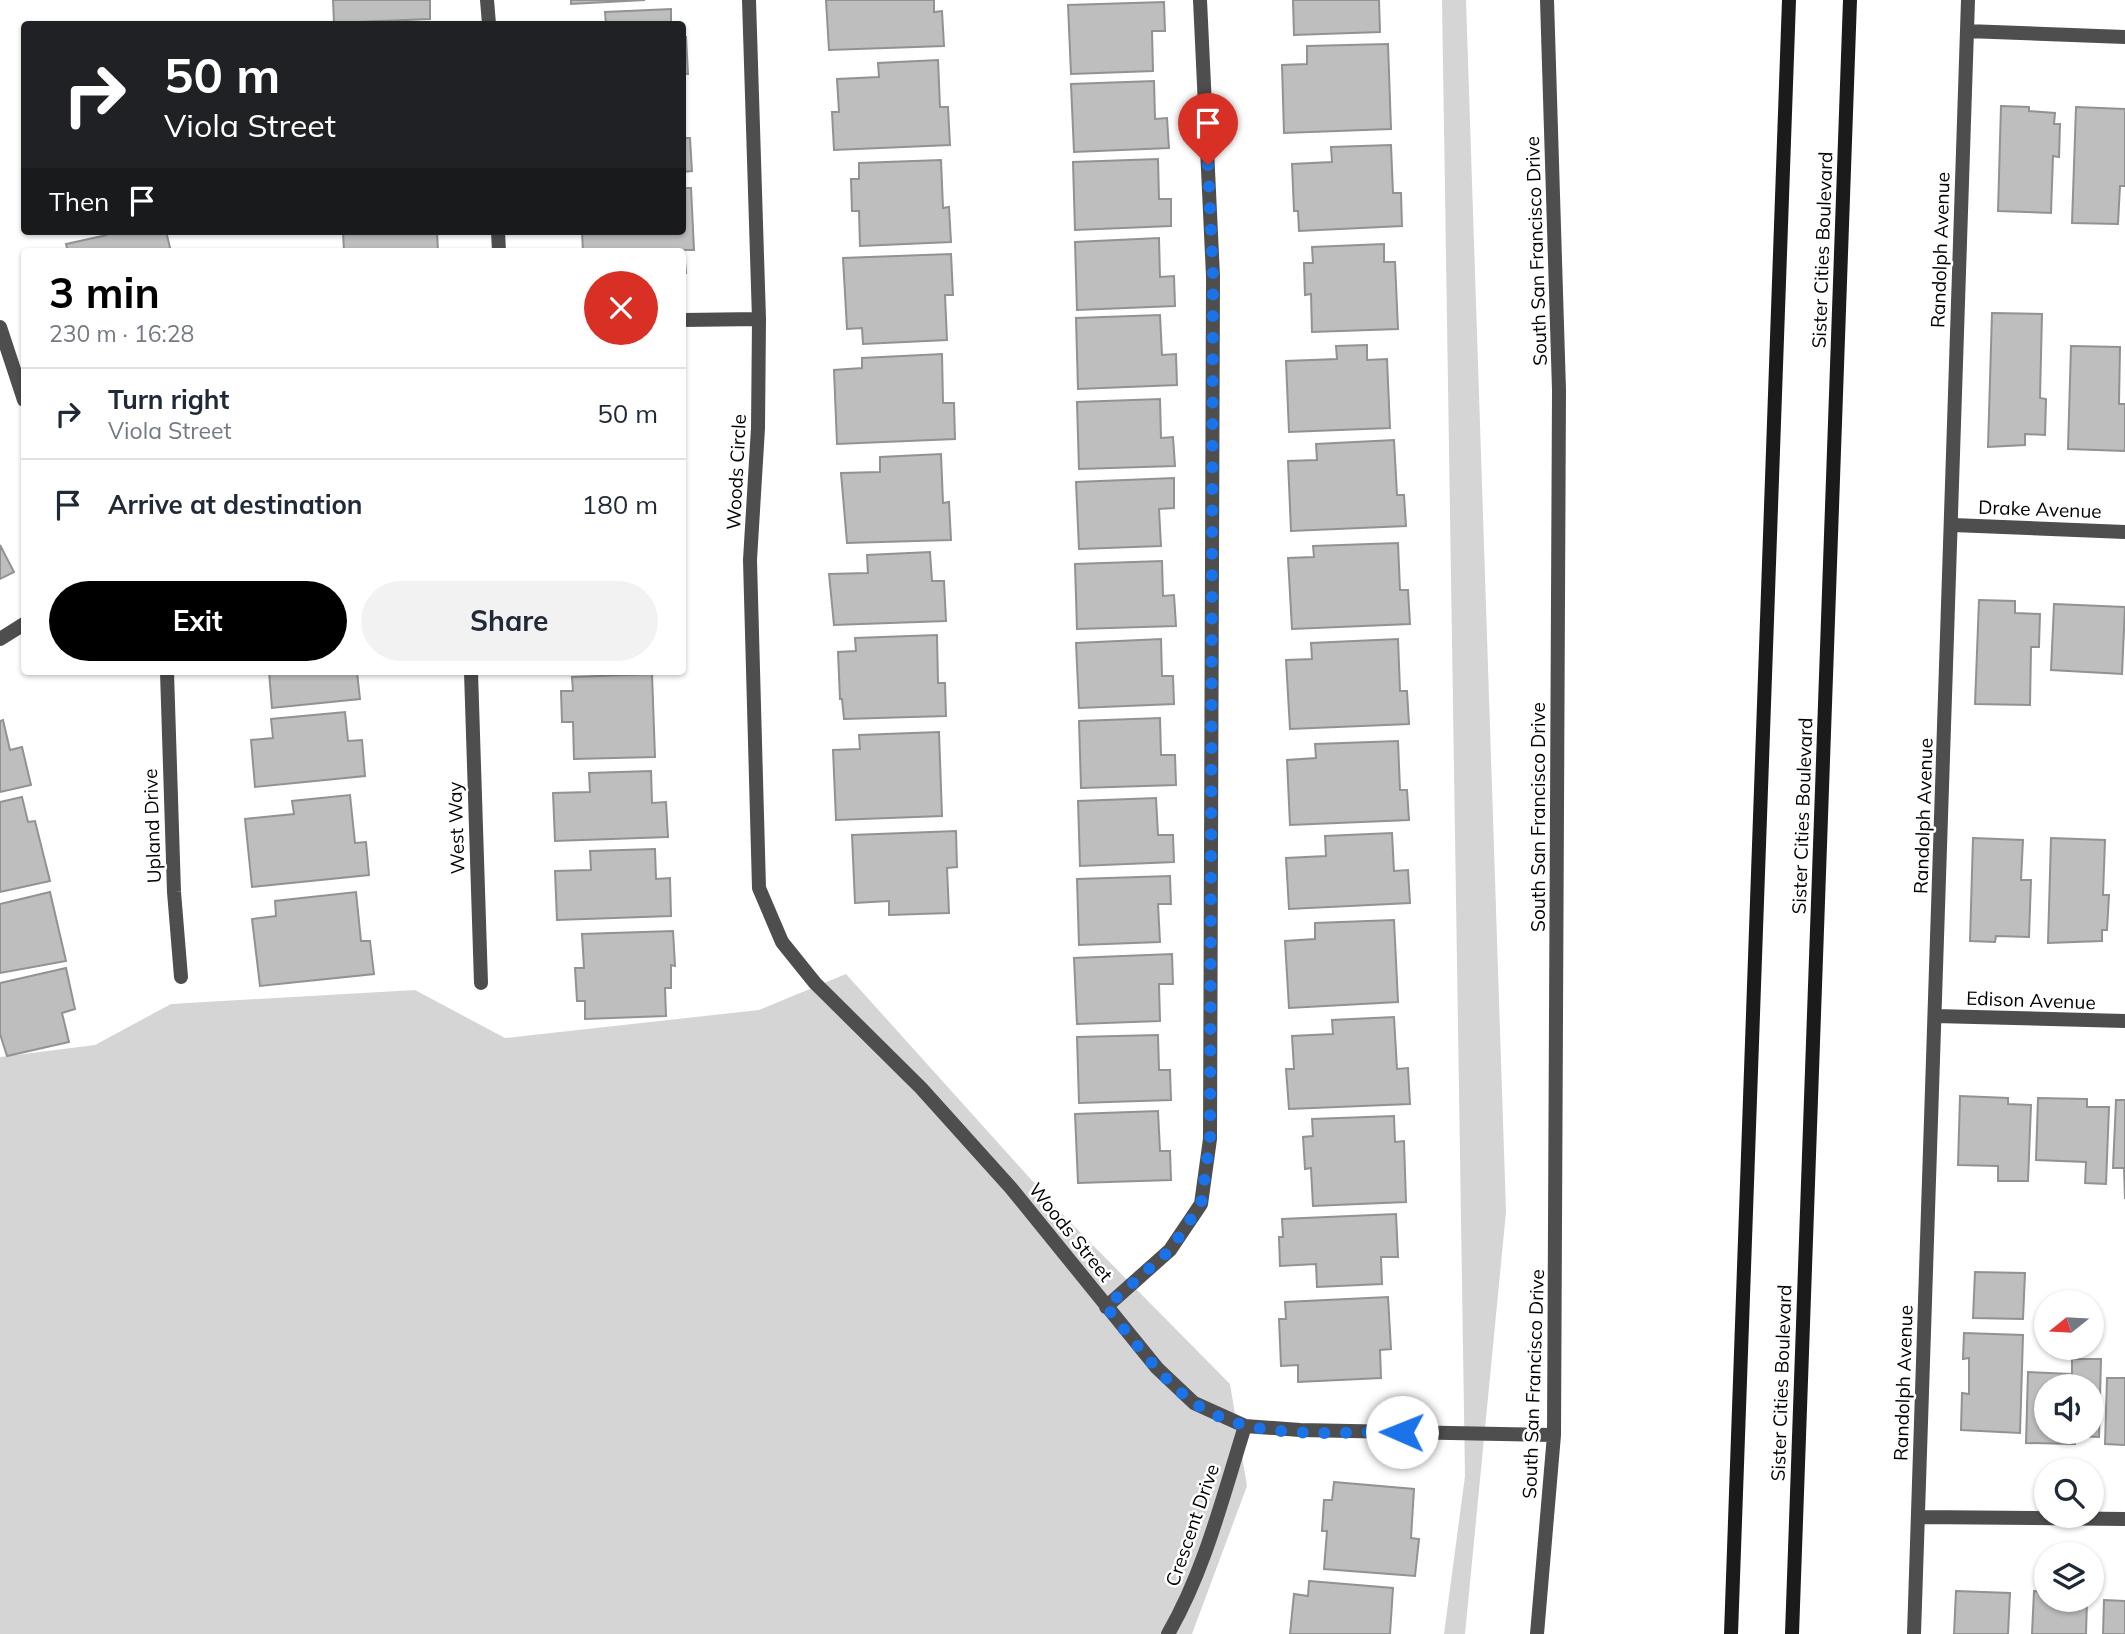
<!DOCTYPE html>
<html lang="en">
<head>
<meta charset="utf-8">
<style>
	:root { --surface:#fff; --page:#f2f2f3; --text:#1f2937; --muted:#747a83; --line:#e0e1e3; --accent:#000 }
	body { margin:0; font-family:Mulish,sans-serif; background:var(--page); color:var(--text); height:100vh; display:flex; flex-direction:column; font-size:26px; white-space:nowrap }
	* { box-sizing:border-box; margin:0 }
	p { font-size:23px; color:var(--muted) }
	.icon { flex:none; width:38px; height:38px; fill:none; stroke:currentColor; stroke-width:2; stroke-linecap:round; stroke-linejoin:round }
	.map { position:relative; flex:1; overflow:hidden }
	.sheet { position:absolute; left:21px; top:248px; width:665px; height:427px; display:flex; flex-direction:column; background:var(--surface); border-radius:7px; box-shadow:0 2px 5px #0004 }
	.sheet>* { flex:none }
	.guide { position:absolute; left:21px; top:21px; width:665px; height:214px; border-radius:7px; box-shadow:0 2px 5px #0004; background:#202124; color:#fff; overflow:hidden }
	.needle { width:46px; rotate:252deg }
	.buttons { position:absolute; left:2034px; top:1290px; display:grid; gap:14px }
	.buttons a { display:grid; place-items:center; width:70px; height:70px; border-radius:50%; background:var(--surface); box-shadow:0 2px 5px #0004; font-size:35px }
	.pin { position:absolute; display:grid; place-items:center; width:60px; height:60px; color:#fff; margin:-72px -30px; border-radius:50% 50% 50% 0; rotate:-45deg; box-shadow:0 0 7px #0007 }
	.pin .icon { rotate:45deg }
	.me { position:absolute; width:77px; margin:-38px; rotate:271deg; stroke-linejoin:round; filter:drop-shadow(0 0 5px #0008) }
	.turn { display:flex; align-items:center; gap:24px; height:147px; padding:0 28px; font-size:32px }
	.turn .icon { width:91px; height:91px; stroke-width:2.5 }
	.turn b { display:block; font-size:49px; line-height:60px }
	.then { display:flex; align-items:center; height:66px; padding:0 28px; background:#0003; gap:14px; font-size:26px }
	.round { display:grid; place-items:center; flex:none; width:74px; height:74px; border-radius:37px; background:var(--page) }
	.overview { display:flex; align-items:center; justify-content:space-between; height:119px; padding:0 28px }
	h1 { font-size:42px; font-weight:700; line-height:52px; color:var(--accent) }
	.action { display:flex; gap:14px; margin-top:auto; padding:14px 28px }
	.action a { flex:1; height:80px; border-radius:42px; background:var(--accent); color:#fff; font-size:28px; font-weight:700; line-height:80px; text-align:center }
	.action a+a { background:var(--page); color:var(--text) }
	ul { padding:0; list-style:none }
	li { display:flex; align-items:center; gap:21px; height:91px; padding:0 28px; border-top:2px solid var(--line) }
	li div { flex:1 }
	li b { display:block; font-size:26px }
	li em { font-style:normal }
	.map>svg:first-child { display:block }
	.green { fill:#d5d5d5 }
	.building { fill:#bebebe; stroke:#929292; stroke-width:2; fill-rule:evenodd }
	.lines { fill:none; stroke-linecap:round; stroke-linejoin:round }
	.minor { stroke:#4e4e4e; stroke-width:14 }
	.secondary { stroke:#1b1b1b; stroke-width:14 }
	.route { stroke:#1a73e8; stroke-width:12; stroke-dasharray:0 21.6 }
	.labels { text-anchor:middle; stroke-width:5; stroke-linejoin:round; paint-order:stroke }
	.street-label { font-size:19px; fill:#000; stroke:#fff }
</style>
</head>
<body>
<div class="map">
<svg width="2125" height="1634" viewBox="0 0 2125 1634">
	<rect width="100%" height="100%" fill="#fff"/>
	<!-- green -->
	<path class="green" d="M1442,0H1466L1506,1212L1465,1634H1444L1465,1476Z
		M846,974L1064,1216L1230,1384L1247,1486L1192,1634H0V1057L95,1045L171,1004L415,990L505,1038L759,1010Z"/>
	<!-- building -->
	<path class="building" d="M333,0H430V19L334,23Z
		M571,0H645L571,4Z
		M826,0H934V12L942,11L944,46L829,50Z
		M1293,0H1379L1380,32L1294,35Z
		M1164,2L1165,31H1152L1153,71L1071,74L1068,5Z
		M671,9V24H606L605,12Z
		M682,37H686L688,74H682Z
		M1388,44L1391,129L1284,133L1282,65L1307,64V46Z
		M938,60L940,107H948L950,145L834,150L832,112H839L837,79L879,77L878,63Z
		M1154,81L1155,119L1167,118L1169,148L1074,152L1071,84Z
		M2001,106L2029,107V111L2055,113L2054,124H2060L2059,157L2053,156L2051,213L1998,211Z
		M2076,107L2125,109V186H2120L2118,224L2072,223Z
		M682,138H690L692,171L682,172Z
		M1391,145L1393,193H1401L1402,226L1299,231L1298,211H1294L1292,164L1332,162L1331,147Z
		M1158,159L1159,199H1171V226L1075,230L1073,162Z
		M941,160L943,208L949,207L951,242L860,246L859,211H852L851,179H859V163Z
		M682,188H691L694,250H684L686,273H682V252H583L582,231H682Z
		M106,231H166L171,252H68L66,244L107,235Z
		M343,231H437L438,252H344Z
		M1159,238L1160,277L1174,276L1175,306L1077,310L1075,242Z
		M1384,244V262H1395L1398,329L1312,332L1311,294L1305,295L1304,263H1313L1312,247Z
		M951,254L953,295H945L947,340L863,344L862,328L847,329L843,258Z
		M1992,313L2042,314L2040,398L2046,399L2045,435L2025,434V445L1988,447Z
		M1160,315L1162,355L1176,354L1177,385L1078,389L1076,318Z
		M1367,345V360L1387,359L1390,428L1289,432L1286,361L1337,359L1336,346Z
		M2071,346L2120,347L2119,404H2125V451L2068,449Z
		M942,354L943,403H954L955,439L837,444L834,370L862,368V358Z
		M1160,399L1161,438L1173,437L1175,466L1079,469L1077,402Z
		M1394,440L1397,495H1404L1406,526L1291,531L1288,461L1317,460L1316,444Z
		M941,454L943,503L949,502L951,540L847,543L841,473L880,472V457Z
		M1174,478V508L1159,509L1161,546L1079,549L1076,482Z
		M1398,543L1400,590H1408L1410,624L1292,629L1288,558L1314,557L1313,546Z
		M0,545L14,572L0,579Z
		M930,552L932,581H944L946,621L834,625L829,574L868,573L867,555Z
		M1162,561L1163,596L1174,595L1176,626L1077,629L1075,564Z
		M1979,600L2015,601V613L2040,614L2039,647H2031L2030,705L1975,704Z
		M2054,604L2125,607L2122,674L2051,670Z
		M937,635L938,683H945L946,716L844,719L842,699H840L838,652L856,651L855,638Z
		M1161,639L1162,676H1173L1174,704L1079,708L1076,643Z
		M1398,639L1400,691H1407L1409,724L1290,729L1286,660L1312,659L1311,643Z
		M261,672H357L360,699L272,708L269,672Z
		M652,674L655,757L574,759L573,722H562L561,691H573L572,677Z
		M345,712L348,741L362,740L365,776L255,787L251,740L273,738L271,719Z
		M1160,718L1161,755H1175L1176,785L1081,788L1079,721Z
		M3,720L10,750L22,747L31,785L0,792V721Z
		M939,732L942,816L836,820L833,750L860,749L859,735Z
		M1398,741L1400,790H1407L1409,820L1290,825L1287,760L1316,758L1315,744Z
		M651,771L652,803L666,802L668,837L555,841L553,793L590,792L589,773Z
		M350,795L355,843L366,842L369,875L252,887L245,819L294,814L292,801Z
		M22,797L28,822L35,821L50,881L0,892V802Z
		M1156,798L1158,835H1173L1174,862L1080,866L1078,801Z
		M956,831L957,867L947,868L949,913L889,915V901L855,903L852,835Z
		M1392,833L1394,871L1408,870L1410,903L1289,909L1286,858L1326,856L1325,836Z
		M1973,838L2023,840L2021,880H2031L2029,937L1996,936L1995,942L1970,941Z
		M2051,838L2105,840L2103,895H2109L2107,930H2102V941L2048,943Z
		M655,849L656,879L670,878L671,916L557,920L555,871L591,870L590,851Z
		M1170,876L1171,904H1158L1160,942L1079,945L1077,879Z
		M50,892L66,961L0,973V904Z
		M356,892L361,941H370L374,974L260,986L252,919L276,916L275,901Z
		M1394,920L1398,1002L1289,1008L1285,941L1315,939V923Z
		M673,931L675,966L671,965V988H665L666,1016L585,1019V1001H577L575,968H584L582,934Z
		M1172,954L1173,984H1159L1160,1021L1077,1024L1074,958Z
		M66,968L75,1009L62,1013L69,1042L7,1056L0,1034V983Z
		M1394,1017L1397,1069L1408,1068L1410,1104L1289,1109L1286,1069H1294L1292,1036L1333,1034L1332,1020Z
		M1158,1035L1159,1070H1170L1171,1100L1079,1103L1077,1037Z
		M1960,1096L2008,1098V1104L2031,1105L2028,1181H1998V1166L1958,1165Z
		M2038,1098L2087,1099V1107H2109L2106,1184L2085,1183L2086,1162L2036,1160Z
		M2116,1100H2125V1199L2124,1168H2113Z
		M1158,1111L1160,1151H1170L1171,1180L1078,1183L1075,1114Z
		M1394,1116L1395,1142L1404,1141L1406,1202L1313,1206L1311,1168L1305,1169L1303,1137L1313,1136L1312,1119Z
		M1396,1214L1398,1257H1381L1382,1284L1317,1287L1316,1264L1280,1266L1279,1237H1283L1282,1219Z
		M1975,1272L2025,1273L2023,1319L1973,1318Z
		M1388,1297L1391,1349L1380,1350L1381,1378L1298,1382V1365L1281,1366L1279,1319H1286L1285,1302Z
		M1964,1333L2023,1335L2020,1433L1961,1430L1962,1393L1969,1394V1358L1963,1359Z
		M2072,1359H2101L2099,1437L2076,1436L2075,1444L2026,1443L2028,1372L2072,1374ZM2046,1386H2091V1432H2046Z
		M2107,1378H2125V1445L2105,1444Z
		M1334,1482L1414,1489L1411,1538L1419,1539L1415,1576L1324,1569L1327,1531H1322L1324,1500H1332Z
		M1309,1581L1393,1588L1390,1634H1290L1294,1594L1308,1596Z
		M1956,1591L2010,1593L2008,1634H1954Z
		M2034,1591L2046,1592V1600H2087L2086,1634H2032Z
		M2104,1600L2125,1601V1634H2103Z"/>
	<g class="lines">
		<!-- minor -->
		<path class="minor" d="M487,0L489,24
			M749,0L759,319L758,428L750,560L759,888L782,942L815,983L921,1088L1011,1188L1157,1368L1194,1403L1245,1426L1300,1430L1554,1435
			M1967,31L2125,37
			M498,231L499,252
			M682,320L759,319
			M0,327L24,400
			M1953,525L2125,532
			M0,639L24,624
			M167,672L174,892L181,977
			M471,672L481,983
			M1935,1016L2125,1021
			M1106,1307L1170,1250L1201,1204L1210,1139L1213,276L1200,0
			M1918,1517L2125,1519
			M1168,1634C1205,1570 1223,1496 1245,1426
			M1537,1634L1554,1435L1559,390L1547,0
			M1914,1634L1968,0"/>
		<!-- secondary -->
		<path class="secondary" d="M1731,1634L1789,0
			M1792,1634L1850,0"/>
	</g>
	<g class="lines">
		<!-- route -->
		<path class="route" d="M1208,165L1213,275L1210,1139L1201,1204L1170,1250L1106,1307C1133,1339 1159,1377 1193,1402C1249,1443 1336,1431 1402,1432"/>
	</g>
	<g class="labels">
		<!-- street labels -->
		<g class="street-label">
			<text transform="translate(1822 250) rotate(-88)" y="7">Sister Cities Boulevard</text>
			<text transform="translate(1940 250) rotate(-88)" y="7">Randolph Avenue</text>
			<text transform="translate(1536 251) rotate(-92)" y="7">South San Francisco Drive</text>
			<text transform="translate(736 472) rotate(-87)" y="7">Woods Circle</text>
			<text transform="translate(2040 509) rotate(2)" y="7">Drake Avenue</text>
			<text transform="translate(1802 816) rotate(-88)" y="7">Sister Cities Boulevard</text>
			<text transform="translate(1923 816) rotate(-88)" y="7">Randolph Avenue</text>
			<text transform="translate(1538 817) rotate(-90)" y="7">South San Francisco Drive</text>
			<text transform="translate(152 826) rotate(-92)" y="7">Upland Drive</text>
			<text transform="translate(456 828) rotate(-92)" y="7">West Way</text>
			<text transform="translate(2031 1000) rotate(2)" y="7">Edison Avenue</text>
			<text transform="translate(1071 1232) rotate(51)" y="7">Woods Street</text>
			<text transform="translate(1781 1383) rotate(-88)" y="7">Sister Cities Boulevard</text>
			<text transform="translate(1903 1383) rotate(-88)" y="7">Randolph Avenue</text>
			<text transform="translate(1533 1384) rotate(-88)" y="7">South San Francisco Drive</text>
			<text transform="translate(1192 1525) rotate(-71)" y="7">Crescent Drive</text>
		</g>
	</g>
</svg>
<div class="buttons">
<a><svg class="needle" viewBox="-14 -14 28 28"><path d="M0-13l5 13h-10z" fill="#e53935"/><path d="M0 13l5-13h-10z" fill="#747a83"/></svg></a>
<a><svg class="icon" aria-label="sound" viewBox="0 0 24 24"><path d="M4 9h4l5-4v14l-5-4H4zM17 9q2 3 0 6"/></svg></a>
<a><svg class="icon" aria-label="search" viewBox="0 0 24 24"><circle cx="10" cy="10" r="6"/><path d="M15 15l6 6"/></svg></a>
<a><svg class="icon" aria-label="layers" viewBox="0 0 24 24"><path d="M12 4l9 5-9 5-9-5zM3 14l9 5 9-5"/></svg></a>
</div>
<div class="pin" style="left:1208px;top:165px;background:#d93025"><svg class="icon" aria-label="arrive" viewBox="0 0 24 24"><path d="M6 21V4h12l-3 4 3 4H6"/></svg></div>
<svg class="me" style="left:1402px;top:1432px" viewBox="-20 -20 40 40"><circle r="19" fill="#fff"/><path d="M0-13L10 11 0 6-10 11z" fill="#1a73e8"/></svg>
<div class="guide">
<div class="turn"><svg class="icon" aria-label="right" viewBox="0 0 24 24"><path d="M7 20v-9h11M14 6l5 5-5 5"/></svg><div><b>50 m</b>Viola Street</div></div>
<div class="then">Then<svg class="icon" aria-label="arrive" viewBox="0 0 24 24"><path d="M6 21V4h12l-3 4 3 4H6"/></svg></div>
</div>
<section class="sheet">
<div class="overview"><div><h1>3 min</h1><p>230 m · 16:28</p></div><a class="round" style="background:#d93025;color:#fff"><svg class="icon" aria-label="close" viewBox="0 0 24 24"><path d="M6 6l12 12M18 6L6 18"/></svg></a></div>
<ul>
<li><svg class="icon" aria-label="right" viewBox="0 0 24 24"><path d="M7 20v-9h11M14 6l5 5-5 5"/></svg><div><b>Turn right</b><p>Viola Street</p></div><em>50 m</em></li>
<li><svg class="icon" aria-label="arrive" viewBox="0 0 24 24"><path d="M6 21V4h12l-3 4 3 4H6"/></svg><div><b>Arrive at destination</b></div><em>180 m</em></li>
</ul>
<div class="action"><a>Exit</a><a>Share</a></div>
</section>
</div>
</body>
</html>
